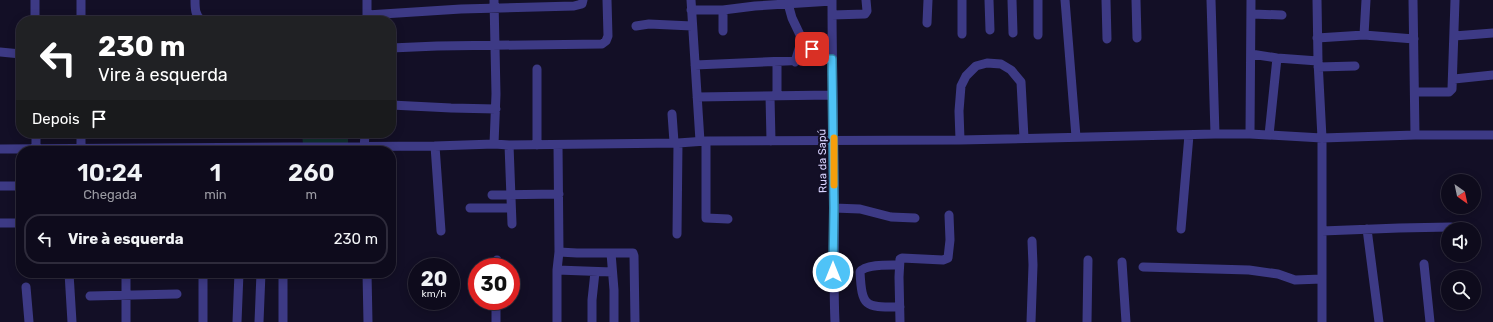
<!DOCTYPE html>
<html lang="pt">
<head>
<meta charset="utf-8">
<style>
	:root { --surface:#0e0b1c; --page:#1c1929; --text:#f1f3f6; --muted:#9b9ba3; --line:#2e2b3b }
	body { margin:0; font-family:Rubik,sans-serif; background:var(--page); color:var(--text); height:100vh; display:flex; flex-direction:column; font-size:15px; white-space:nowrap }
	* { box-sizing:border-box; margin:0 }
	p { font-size:13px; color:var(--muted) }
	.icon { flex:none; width:22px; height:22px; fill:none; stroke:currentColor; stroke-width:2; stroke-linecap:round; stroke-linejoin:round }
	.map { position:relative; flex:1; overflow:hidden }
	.panel { position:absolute; left:16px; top:146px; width:380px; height:132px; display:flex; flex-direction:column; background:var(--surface); border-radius:16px; box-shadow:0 2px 10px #0003,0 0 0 1px var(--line) }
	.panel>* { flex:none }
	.banner { position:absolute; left:16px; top:16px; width:380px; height:122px; border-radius:16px; box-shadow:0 2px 10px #0003,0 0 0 1px var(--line); background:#202124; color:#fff; overflow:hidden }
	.needle { width:26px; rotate:147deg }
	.buttons { position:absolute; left:1441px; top:174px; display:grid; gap:8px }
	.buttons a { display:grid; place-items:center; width:40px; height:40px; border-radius:50%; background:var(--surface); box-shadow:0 2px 10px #0003,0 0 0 1px var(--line); font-size:20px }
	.speed { position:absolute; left:408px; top:258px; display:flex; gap:8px; font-size:20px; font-weight:700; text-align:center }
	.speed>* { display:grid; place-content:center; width:52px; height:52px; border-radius:50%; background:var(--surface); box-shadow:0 2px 10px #0003,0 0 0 1px var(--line); line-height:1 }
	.speed small { font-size:10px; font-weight:400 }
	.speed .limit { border:6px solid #d22; background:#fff; color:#111 }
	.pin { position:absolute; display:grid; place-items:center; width:34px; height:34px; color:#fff; margin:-17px; border-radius:8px; box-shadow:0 2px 6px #0006 }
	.me { position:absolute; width:44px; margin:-22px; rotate:0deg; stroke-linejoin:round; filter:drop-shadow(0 0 3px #0008) }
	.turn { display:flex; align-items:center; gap:14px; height:84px; padding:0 16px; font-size:18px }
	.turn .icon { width:52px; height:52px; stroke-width:2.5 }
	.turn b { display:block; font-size:28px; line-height:34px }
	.then { display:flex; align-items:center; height:38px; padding:0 16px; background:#0003; gap:8px; font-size:15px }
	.eta { display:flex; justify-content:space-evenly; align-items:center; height:68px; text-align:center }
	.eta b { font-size:24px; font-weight:600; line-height:28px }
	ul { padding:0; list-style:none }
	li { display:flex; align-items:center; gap:12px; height:50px; margin:0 8px 6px; padding:0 8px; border:2px solid var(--line); border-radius:16px }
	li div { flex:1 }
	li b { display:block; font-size:15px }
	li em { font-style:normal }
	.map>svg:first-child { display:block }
	.green { fill:#12302f }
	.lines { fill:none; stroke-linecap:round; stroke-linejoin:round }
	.minor { stroke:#3d3a85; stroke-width:9 }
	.route-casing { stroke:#337fa1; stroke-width:10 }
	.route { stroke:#4fc3f7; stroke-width:7 }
	.slow { stroke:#f59e0b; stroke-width:7 }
	.labels { text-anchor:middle; stroke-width:4; stroke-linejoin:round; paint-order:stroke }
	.street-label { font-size:11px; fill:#d9d4ff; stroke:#130f26 }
</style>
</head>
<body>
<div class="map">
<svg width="1493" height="322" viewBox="0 0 1493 322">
	<rect width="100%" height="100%" fill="#130f26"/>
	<!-- green -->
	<path class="green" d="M302,133H348V143L303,145Z"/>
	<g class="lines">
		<!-- minor -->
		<path class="minor" d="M35,0V21
			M81,0V21
			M195,0C195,8 195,16 202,21
			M691,0L700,141
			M787,0L792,18L802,39L823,59
			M832,0C832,66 834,132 834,197C835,239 833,280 835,322
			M962,0V34
			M989,0L990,30
			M1012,0L1013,33
			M1038,0V35
			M1065,0L1076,137
			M1106,0L1107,39
			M1136,0L1137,38
			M1211,0L1215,134
			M1317,0L1318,61L1322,138V322
			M1413,0L1415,135
			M691,10H723L755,6L832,1
			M723,10V31
			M1252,14L1282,15
			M367,15L461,9L574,6L582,4L583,0
			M832,15L865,14L867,11L866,0
			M367,21V0
			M927,23L928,0
			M636,26L649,24L692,26
			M1364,35L1366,0
			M1454,36L1493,33
			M1317,38L1364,35L1414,39
			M391,48L437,46L602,44L606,41L608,36L607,0
			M0,52L21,54
			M1251,54L1277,58L1318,61
			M795,62L802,39
			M695,65L832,59
			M1318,67L1355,66
			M1454,79L1493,75
			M1415,92H1449L1452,89L1455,0
			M770,96L771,141
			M777,96V62
			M697,97L832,95
			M391,105L451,108L496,109
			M672,114L674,142
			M36,133V149
			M81,133V149
			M1250,134L1251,0
			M1269,135L1277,58
			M960,140L959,111L961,86L966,76L976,66L987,63L1001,64L1011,70L1021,82L1024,138
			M706,141V218L728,219
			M494,144L496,94L494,0
			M509,145L512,224
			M537,145V69
			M435,146L441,231
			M0,149L435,146L494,144L509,145L678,143L706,141L960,140L1215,134H1250L1322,138L1415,135H1493
			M364,151L365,133
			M0,186H21
			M492,195L559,194
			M470,208H511
			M834,208L860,209L891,217L915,218
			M0,223H21
			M1181,229L1189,135
			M1367,229L1379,322
			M1322,231L1399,228L1451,227
			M677,234L678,143
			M559,252L577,253H633L634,256L635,322
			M611,253L614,290V322
			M1122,262L1126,322
			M1424,264L1430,322
			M899,265C889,265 865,264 860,272C862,308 865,307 900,307
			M497,267V260
			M1143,267L1249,270L1278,274L1295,280L1322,279
			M557,270L612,272
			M69,273L72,322
			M126,273V322
			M367,273L368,322
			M26,287L29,322
			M90,296L177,294
			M203,322V273
			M237,322L239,273
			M259,322L261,273
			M283,322V273
			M496,322V301
			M557,322V270L559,252L558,145
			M592,322V300L595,272
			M900,322L899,277L900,259L902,258L943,260L948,258L950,240L949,215
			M1031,322L1033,265L1032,241
			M1087,322L1088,260"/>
	</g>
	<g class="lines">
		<defs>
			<path id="route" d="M812,49L823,59H832L834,208L833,272"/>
		</defs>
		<!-- route casing -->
		<use href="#route" class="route-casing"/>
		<!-- route -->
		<use href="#route" class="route"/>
		<!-- slow -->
		<path class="slow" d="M834,138V185"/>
	</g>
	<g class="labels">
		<!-- street labels -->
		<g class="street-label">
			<text transform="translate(822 161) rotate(-91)" y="4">Rua da Sapú</text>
		</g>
	</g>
</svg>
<div class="buttons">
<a><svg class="needle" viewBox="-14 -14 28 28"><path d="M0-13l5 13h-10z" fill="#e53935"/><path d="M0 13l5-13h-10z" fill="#9b9ba3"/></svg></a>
<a><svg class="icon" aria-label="sound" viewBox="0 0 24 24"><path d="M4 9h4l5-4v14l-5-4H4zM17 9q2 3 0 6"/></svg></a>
<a><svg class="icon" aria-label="search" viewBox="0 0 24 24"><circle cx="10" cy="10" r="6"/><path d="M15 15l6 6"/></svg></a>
</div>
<div class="speed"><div>20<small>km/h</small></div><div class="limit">30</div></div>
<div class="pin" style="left:812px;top:49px;background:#d93025"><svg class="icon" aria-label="arrive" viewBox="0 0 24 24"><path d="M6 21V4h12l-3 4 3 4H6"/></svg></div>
<svg class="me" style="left:833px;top:272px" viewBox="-20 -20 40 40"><circle r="17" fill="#4fc3f7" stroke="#fff" stroke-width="3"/><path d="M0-11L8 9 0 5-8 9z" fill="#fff"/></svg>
<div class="banner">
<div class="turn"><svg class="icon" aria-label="left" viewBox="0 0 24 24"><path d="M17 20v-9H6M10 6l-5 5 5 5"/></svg><div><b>230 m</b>Vire à esquerda</div></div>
<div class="then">Depois<svg class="icon" aria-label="arrive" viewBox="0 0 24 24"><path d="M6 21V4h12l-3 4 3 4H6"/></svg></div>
</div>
<section class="panel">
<div class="eta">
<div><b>10:24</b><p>Chegada</p></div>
<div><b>1</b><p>min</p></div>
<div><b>260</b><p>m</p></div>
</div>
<ul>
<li><svg class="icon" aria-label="left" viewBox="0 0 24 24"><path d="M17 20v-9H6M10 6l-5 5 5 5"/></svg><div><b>Vire à esquerda</b></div><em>230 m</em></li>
</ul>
</section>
</div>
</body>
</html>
